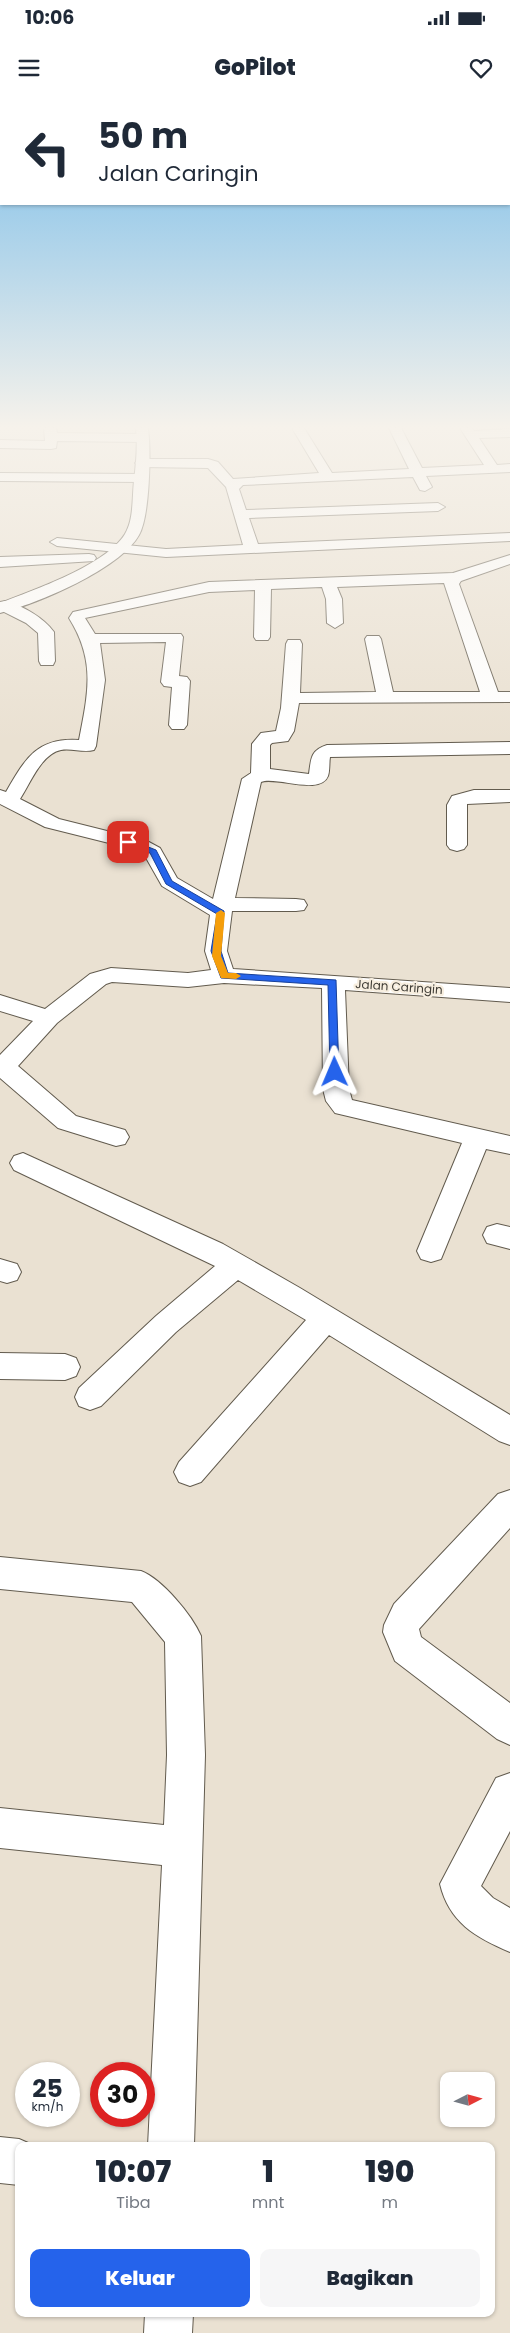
<!DOCTYPE html>
<html lang="id">
<head>
<meta charset="utf-8">
<style>
	:root { --surface:#fff; --page:#f6f6f7; --text:#1f2937; --muted:#747a83; --accent:#2563eb }
	body { margin:0; font-family:Poppins,sans-serif; background:var(--page); color:var(--text); height:100vh; display:flex; flex-direction:column; font-size:19px; white-space:nowrap }
	* { box-sizing:border-box; margin:0 }
	p { font-size:16px; color:var(--muted) }
	.icon { flex:none; width:28px; height:28px; fill:none; stroke:currentColor; stroke-width:2; stroke-linecap:round; stroke-linejoin:round }
	.map { position:relative; flex:1; overflow:hidden }
	.details { position:absolute; left:15px; top:2042px; width:480px; height:175px; display:flex; flex-direction:column; background:var(--surface); border-radius:10px; box-shadow:0 1px 4px #0004 }
	.details>* { flex:none }
	.top-card { position:absolute; left:0px; top:0px; width:510px; height:105px; box-shadow:0 1px 4px #0004; background:#fff; color:var(--text); overflow:hidden }
	.needle { width:32px; rotate:84deg }
	.controls { position:absolute; left:440px; top:1972px; display:grid; gap:10px }
	.controls a { display:grid; place-items:center; width:55px; height:55px; border-radius:10px; background:var(--surface); box-shadow:0 1px 4px #0004; font-size:25px }
	.speed { position:absolute; left:15px; top:1962px; display:flex; gap:10px; font-size:25px; font-weight:700; text-align:center }
	.speed>* { display:grid; place-content:center; width:65px; height:65px; border-radius:50%; background:var(--surface); box-shadow:0 1px 4px #0004; line-height:1 }
	.speed small { font-size:12px; font-weight:400 }
	.speed .limit { border:8px solid #d22; background:#fff; color:#111 }
	.pin { position:absolute; display:grid; place-items:center; width:42px; height:42px; color:#fff; margin:-21px; border-radius:10px; box-shadow:0 2px 8px #0006 }
	.me { position:absolute; width:55px; margin:-28px; rotate:359deg; stroke-linejoin:round; filter:drop-shadow(0 0 4px #0008) }
	.turn { display:flex; align-items:center; gap:18px; height:105px; padding:0 15px; font-size:22px }
	.turn .icon { width:65px; height:65px; stroke-width:2.5 }
	.turn b { display:block; font-size:35px; line-height:42px }
	.eta { display:flex; justify-content:space-evenly; align-items:center; height:85px; text-align:center }
	.eta b { font-size:30px; font-weight:800; line-height:35px }
	.cta { display:flex; gap:10px; margin-top:auto; padding:10px 15px }
	.cta a { flex:1; height:58px; border-radius:10px; background:var(--accent); color:#fff; font-size:20px; font-weight:800; line-height:58px; text-align:center }
	.cta a+a { background:var(--page); color:var(--text) }
	.status { display:flex; justify-content:space-between; align-items:center; height:35px; padding:0 25px; background:var(--surface); direction:ltr }
	.status svg { height:14px; fill:currentColor }
	header { display:flex; justify-content:space-between; align-items:center; height:65px; padding:0 15px; background:var(--surface); font-size:22px; font-weight:800 }
	.map>svg:first-child { display:block }
	.lines { fill:none; stroke-linecap:round; stroke-linejoin:round }
	.minor-casing { stroke:#625b4e; stroke-width:2 }
	.secondary-casing { stroke:#625b4e; stroke-width:2 }
	.minor { fill:#fff; fill-rule:evenodd }
	.secondary { fill:#fff; fill-rule:evenodd }
	.route { fill:#2563eb; stroke:#184099 }
	.slow { fill:#f59e0b }
	.labels { text-anchor:middle; stroke-width:4.5; stroke-linejoin:round; paint-order:stroke }
	.far-street-label { font-size:12px; fill:#3f3c35; stroke:#f7eedf }
</style>
</head>
<body>
<div class="status"><b>10:06</b><svg viewBox="0 0 49 12"><path d="M0 12V9h3v3zM5 12V6h3v6zM10 12V3h3v9zM15 12V0h3v12zM26 1h20v11H26zM47 4h2v5h-2z"/></svg></div>
<header><svg class="icon" aria-label="menu" viewBox="0 0 24 24"><path d="M4 6h16M4 12h16M4 18h16"/></svg>GoPilot<svg class="icon" aria-label="heart" viewBox="0 0 24 24"><path d="M12 20l-8-8c-3-5 5-10 8-4 3-6 11-1 8 4z"/></svg></header>
<div class="map">
<svg width="510" height="2233" viewBox="0 0 510 2233">
	<rect width="100%" height="100%" fill="#eae1d2"/>
	<g class="lines">
		<defs>
			<path id="minor" d="M44,328H56L57,333L143,334L149,338L143,342L57,341L56,348L51,349L0,348V340L45,341Z
				M292,328H304L332,373L409,369L389,328H401L422,368L484,365L460,328H472L474,331L510,329V337L479,338L497,365L510,364V372L426,376L432,387L425,391L420,390L413,377L243,385L239,389L246,410L438,403L445,407L438,411L249,418L258,444L510,433V441L166,457L57,446L50,442L57,438L166,449L243,445L226,387L208,368L142,367L135,363L142,359H208L218,362L233,379L319,373Z
				M0,373L141,374L148,378L141,382L0,381Z
				M89,454L94,455L96,458L94,461L0,467V457Z
				M510,455V464L461,481L459,484L498,592H510V602L299,603L294,631L288,641L272,643L270,645V669L309,674C311,658 311,650 327,645L510,642V654L330,657C329,662 330,670 328,676C320,696 276,676 261,682L235,798L296,799L304,800L307,805L304,810L296,811H232L227,851L233,869L510,888V902L345,890L349,989L352,1000L510,1036V1054L486,1049L441,1159L431,1162L421,1159L417,1151L462,1043L335,1013L326,1001L323,989L322,888L224,883L188,887L112,882L106,884L57,923L18,966L76,1016L125,1030L129,1037L125,1044L116,1046L58,1028L0,978V955L33,921L0,911V895L45,909L90,874L111,868L188,873L211,870L205,851L210,815L162,786L145,756L133,749L45,727L0,704V690L6,692C25,659 37,637 79,640C88,593 96,561 69,518L73,512L209,482L453,473ZM444,483L480,592H393L381,539L379,536H367L365,539L376,592L300,593L302,544L300,540H288L286,544L281,608L276,631L261,633L252,644L251,673L242,679L213,799L177,778L160,748L147,741L59,719L20,699C30,684 41,654 61,650C72,648 83,653 94,650L96,646L105,580L100,543L166,542L161,582L164,586L172,587L169,625L172,629H184L187,625L190,581L187,577L179,576L183,537L181,534H95L85,518L209,492L255,490L254,537L256,540H268L270,537L271,489L322,487L326,499L327,523L335,528L343,523L342,499L337,487Z
				M5,501C22,505 44,518 54,532L55,561L53,565H41L39,561L38,533L26,523L0,510V502Z
				M474,690H510V702L467,704V745L464,749L457,751L450,749L447,745V705L452,696Z
				M23,1053L223,1144L300,1188L510,1315V1345L499,1341L329,1235L201,1382L190,1386L179,1382L174,1372L179,1362L306,1220L238,1180L176,1232L101,1306L90,1310L79,1306L75,1297L79,1288L156,1216L215,1166L14,1070L10,1063L14,1056Z
				M497,1124L510,1127V1149L487,1143L483,1135L487,1127Z
				M0,1159L17,1164L21,1172L17,1180L7,1183L0,1181Z
				M0,1253L65,1254L76,1258L80,1267L76,1276L65,1280L0,1279Z
				M510,1390V1428L419,1529L421,1537L510,1603V1645L497,1639L395,1561L383,1532L384,1525L394,1504L498,1394Z
				M0,1457L141,1471C162,1479 192,1515 201,1536L205,1655L194,2046H148L162,1765L0,1748V1708L164,1725L167,1655L165,1542L132,1502L0,1489Z
				M510,1673V1731L481,1786L493,1798L510,1808V1852C475,1837 449,1822 440,1784L496,1678Z
				M0,2037L19,2039L35,2046H19V2085L0,2083Z
				M145,2214H193L192,2233H144Z"/>
			<path id="secondary" d="M136,328H148C151,350 150,416 139,435C120,469 37,504 0,513V503C34,490 106,465 125,434C134,419 132,398 134,381C136,364 138,346 136,328Z"/>
		</defs>
		<!-- minor casing -->
		<use href="#minor" class="minor-casing"/>
		<!-- secondary casing -->
		<use href="#secondary" class="secondary-casing"/>
		<!-- minor -->
		<use href="#minor" class="minor"/>
		<!-- secondary -->
		<use href="#secondary" class="secondary"/>
	</g>
	<!-- sky -->
	<linearGradient id="sky" x2="0" y2="1"><stop stop-color="#77bce9"/><stop offset="0.51" stop-color="#f6f2eb"/><stop offset="1" stop-color="#f6f2eb" stop-opacity="0"/></linearGradient>
	<rect width="510" height="641" fill="url(#sky)"/>
	<!-- route -->
	<path class="route" d="M128,739L156,750L172,781L224,811L221,851L228,873L336,880L339,974H332L330,972L328,885L221,878L211,851L217,814L166,784L150,753L125,744V740Z"/>
	<!-- slow -->
	<path class="slow" d="M221,810L225,813L221,856L228,873H236L241,876L236,879L221,878L212,856L216,813Z"/>
	<g class="labels">
		<!-- far-street labels -->
		<g class="far-street-label">
			<text transform="translate(399 887) rotate(4)" y="4">Jalan Caringin</text>
		</g>
	</g>
</svg>
<div class="controls">
<a><svg class="needle" viewBox="-14 -14 28 28"><path d="M0-13l5 13h-10z" fill="#e53935"/><path d="M0 13l5-13h-10z" fill="#747a83"/></svg></a>
</div>
<div class="speed"><div>25<small>km/h</small></div><div class="limit">30</div></div>
<div class="pin" style="left:128px;top:742px;background:#d93025"><svg class="icon" aria-label="arrive" viewBox="0 0 24 24"><path d="M6 21V4h12l-3 4 3 4H6"/></svg></div>
<svg class="me" style="left:335px;top:972px" viewBox="-20 -20 40 40"><path d="M0-17L14 15 0 8-14 15z" fill="#2563eb" stroke="#fff" stroke-width="4"/></svg>
<div class="top-card">
<div class="turn"><svg class="icon" aria-label="left" viewBox="0 0 24 24"><path d="M17 20v-9H6M10 6l-5 5 5 5"/></svg><div><b>50 m</b>Jalan Caringin</div></div>
</div>
<section class="details">
<div class="eta">
<div><b>10:07</b><p>Tiba</p></div>
<div><b>1</b><p>mnt</p></div>
<div><b>190</b><p>m</p></div>
</div>
<div class="cta"><a>Keluar</a><a>Bagikan</a></div>
</section>
</div>
</body>
</html>
